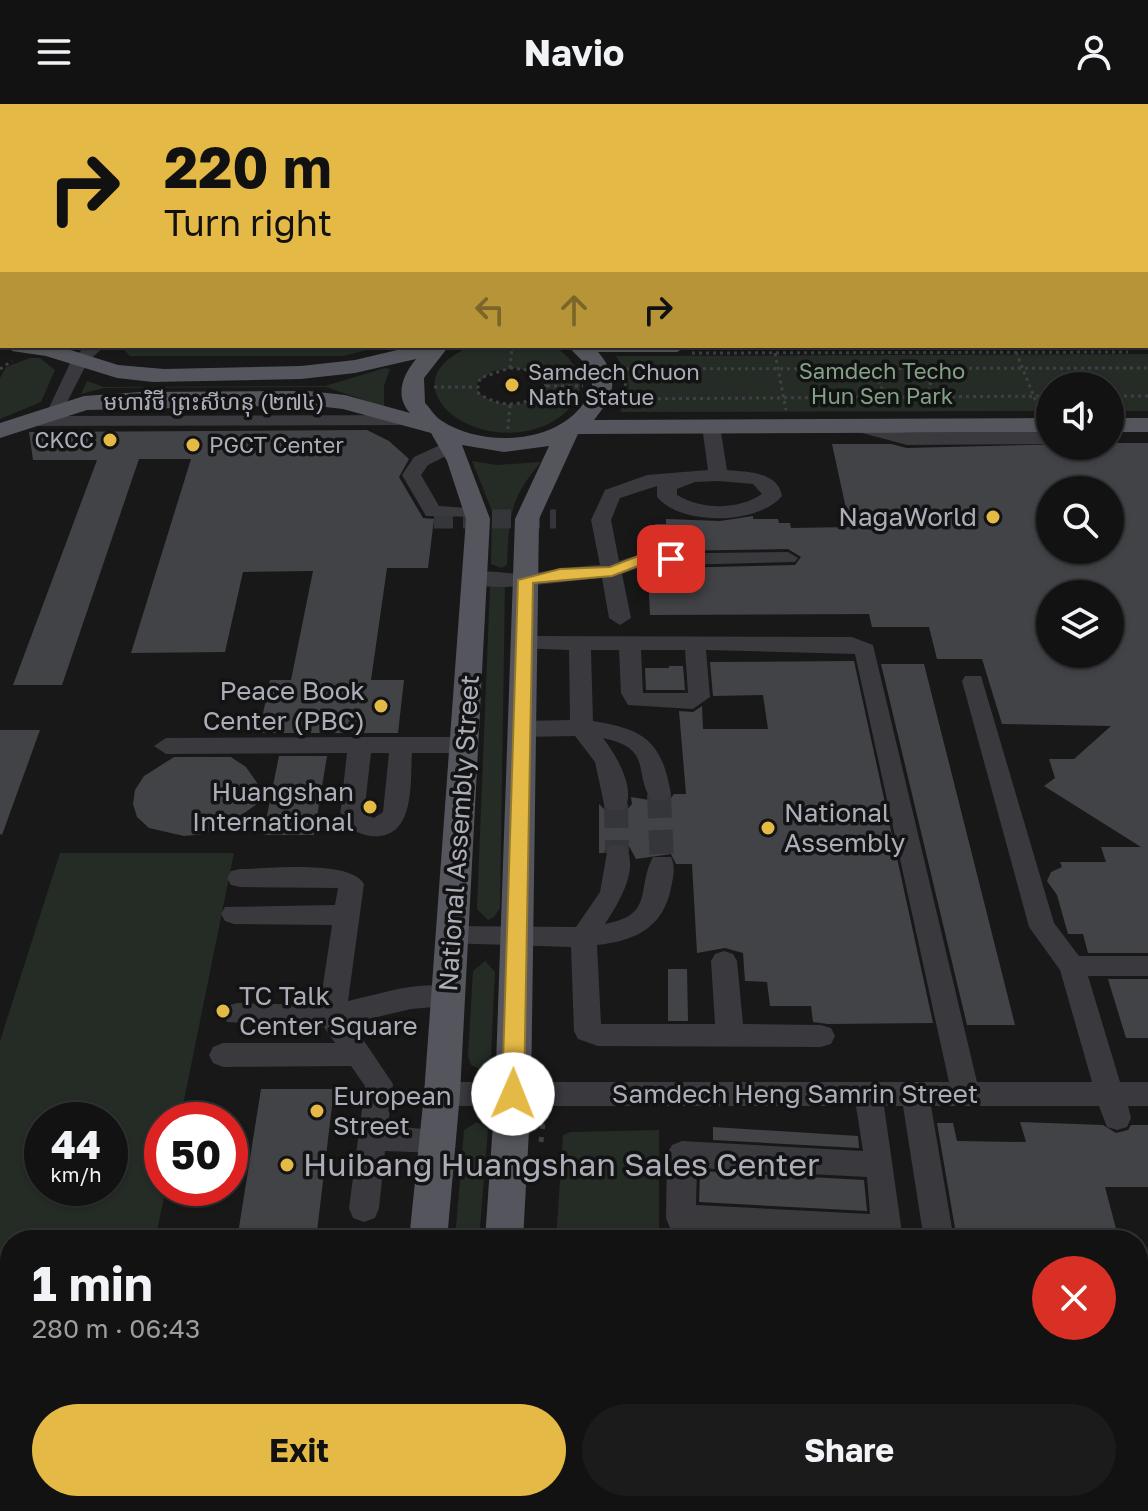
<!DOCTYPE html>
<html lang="en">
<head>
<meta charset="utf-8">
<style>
	:root { --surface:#121213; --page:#1b1b1c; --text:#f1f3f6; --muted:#9c9ea0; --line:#313233; --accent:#e4b945 }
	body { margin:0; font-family:"Golos Text","Noto Sans Khmer",sans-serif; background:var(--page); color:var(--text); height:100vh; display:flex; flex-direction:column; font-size:30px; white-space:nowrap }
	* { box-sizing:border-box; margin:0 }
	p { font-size:26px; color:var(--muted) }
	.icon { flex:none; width:44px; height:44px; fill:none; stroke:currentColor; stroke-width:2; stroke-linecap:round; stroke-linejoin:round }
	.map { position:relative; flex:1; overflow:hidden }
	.drawer { position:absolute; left:0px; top:1126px; width:1148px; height:282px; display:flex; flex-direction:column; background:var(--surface); border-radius:32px 32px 0 0; box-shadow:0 2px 6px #0004,0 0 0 2px var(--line) }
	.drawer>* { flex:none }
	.hud { position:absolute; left:0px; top:0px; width:1148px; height:244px; box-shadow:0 2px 6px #0004,0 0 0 2px var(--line); background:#e4b945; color:#111; overflow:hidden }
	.tools { position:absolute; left:1036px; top:268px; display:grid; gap:16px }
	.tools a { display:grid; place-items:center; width:88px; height:88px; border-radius:50%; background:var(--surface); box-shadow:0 2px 6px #0004,0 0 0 2px var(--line); font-size:40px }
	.speed { position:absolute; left:24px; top:998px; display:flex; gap:16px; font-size:40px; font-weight:700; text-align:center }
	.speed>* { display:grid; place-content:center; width:104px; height:104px; border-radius:50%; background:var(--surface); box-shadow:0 2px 6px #0004,0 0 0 2px var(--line); line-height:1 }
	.speed small { font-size:20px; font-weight:400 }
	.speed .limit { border:12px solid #d22; background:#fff; color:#111 }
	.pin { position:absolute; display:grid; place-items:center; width:68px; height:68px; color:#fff; margin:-34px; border-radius:16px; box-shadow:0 4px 12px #0006 }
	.me { position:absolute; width:88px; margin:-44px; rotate:1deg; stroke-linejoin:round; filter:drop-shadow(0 0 6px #0008) }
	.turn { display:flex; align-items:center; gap:28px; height:168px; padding:0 32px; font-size:36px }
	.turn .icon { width:104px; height:104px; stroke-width:2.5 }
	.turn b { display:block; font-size:56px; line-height:68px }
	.lanes { display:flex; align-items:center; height:76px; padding:0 32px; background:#0003; justify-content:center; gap:40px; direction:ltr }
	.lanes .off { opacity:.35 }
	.round { display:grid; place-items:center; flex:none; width:84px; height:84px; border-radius:42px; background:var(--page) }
	.headline { display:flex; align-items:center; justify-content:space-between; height:136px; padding:0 32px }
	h1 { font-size:48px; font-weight:700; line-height:60px }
	.primary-button { display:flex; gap:16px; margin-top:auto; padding:16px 32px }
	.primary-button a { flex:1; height:92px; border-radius:48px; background:var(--accent); color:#111; font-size:32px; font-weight:700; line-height:92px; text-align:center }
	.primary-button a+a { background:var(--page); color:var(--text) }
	header { display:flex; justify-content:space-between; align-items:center; height:104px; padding:0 32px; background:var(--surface); font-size:36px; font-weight:700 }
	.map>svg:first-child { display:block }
	.green { fill:#242c25; fill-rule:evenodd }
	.building { fill:#424346; fill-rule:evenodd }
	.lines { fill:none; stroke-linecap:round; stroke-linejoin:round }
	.minor-tunnel-far1 { stroke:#353639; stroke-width:19; stroke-dasharray:19 10; stroke-linecap:butt }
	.minor-tunnel { stroke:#353639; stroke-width:24; stroke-dasharray:24 12; stroke-linecap:butt }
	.path-far1 { stroke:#3f4045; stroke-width:3; stroke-dasharray:3 4; stroke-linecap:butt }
	.path { stroke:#3f4045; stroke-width:5; stroke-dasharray:5 8; stroke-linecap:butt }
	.minor { fill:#39393e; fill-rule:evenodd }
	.major { fill:#55565d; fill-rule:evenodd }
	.route { fill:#e4b945; stroke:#94782d; stroke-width:2 }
	.poi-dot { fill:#e4b945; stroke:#131314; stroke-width:3 }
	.labels { text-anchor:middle; stroke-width:7; stroke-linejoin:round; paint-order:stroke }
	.far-park-label { font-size:22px; fill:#83a287; stroke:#131314 }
	.far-poi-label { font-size:22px; fill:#abaeb8; stroke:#131314; text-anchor:start }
	.far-street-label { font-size:22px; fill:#abaeb8; stroke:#131314 }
	.poi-label { font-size:26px; fill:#abaeb8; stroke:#131314; text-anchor:end }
	.street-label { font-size:26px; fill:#abaeb8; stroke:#131314 }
	.near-poi-label { font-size:32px; fill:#abaeb8; stroke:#131314; text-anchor:start }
</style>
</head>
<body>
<header><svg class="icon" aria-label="menu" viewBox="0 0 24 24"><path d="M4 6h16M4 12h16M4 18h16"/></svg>Navio<svg class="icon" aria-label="person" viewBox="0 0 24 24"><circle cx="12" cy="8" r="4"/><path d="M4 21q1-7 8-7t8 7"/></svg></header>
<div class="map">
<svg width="1148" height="1407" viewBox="0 0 1148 1407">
	<rect width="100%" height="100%" fill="#181819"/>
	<!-- green -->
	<path class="green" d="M120,242H384L343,252H130Z
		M472,242C495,242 528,236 551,243C561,245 569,253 574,262C593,289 564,316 538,324C466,348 386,276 472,242ZM518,264L542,274L546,282C535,307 495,304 478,288L477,279L493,267Z
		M1148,250V307H1110V282H1050V307H1040L620,308C633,284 630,274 616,252Z
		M30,254H40L55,266L41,298L0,315V274L6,263Z
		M385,264L390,265L384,282V303L326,283L104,284L81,290L87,277L104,283L325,282Z
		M472,357L497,361L541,358C509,395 509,414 507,461L501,464L491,460L492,407Z
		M505,480L500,804L494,813L488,816L477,805L490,482Z
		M60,749H234L180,1016H162V1084H166L155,1136H10V1398H102L100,1407H0V937ZM42,1016H110V1084H42Z
		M485,857L495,868L491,952L488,961L480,965L471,961L468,952L473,867Z
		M477,1018L488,1025L479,1136H455L464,1026Z
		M659,1026V1136H556L563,1031L571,1028Z
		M536,1398H620L732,1407H557L535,1402Z"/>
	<!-- building -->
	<path class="building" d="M367,326L389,337L409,355L399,373L423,414L434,415L428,464H387L371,576H404L398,629H259L270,576H291L313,467L243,468L225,548L131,549L191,355H139L62,581H13L97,356H33L29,328Z
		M1110,339H1148V849H1088L1083,830H1068L1057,791L1047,777L1051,768L1062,763L1060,758H1106L1101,743H1141L1044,682L1055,674L1049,655H1074L1111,622L1002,620L982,555H937L929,523H872L869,510L650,511L648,472H669L668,464L795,461L801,453L788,445L666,447L665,437H656L655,420H666V415L720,417L753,412V415H778L779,419H790L791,424L850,423L832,340H891L907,344ZM1050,386H1110V446H1050ZM1050,490H1110V550H1050Z
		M854,557L933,919L828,920L813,918L811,902H770L767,878L745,877L743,849L725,844L697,849L692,760H676L671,750L636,755L629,742L618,737L607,740L604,749H599V700L608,709H624L632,700L631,693L667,699L674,690H686L679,607L693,608L702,602L703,625H768L763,591L713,592L710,558Z
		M881,560H924L1015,921H967Z
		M669,562H683L685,586H646L645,564H669Z
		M0,626H40L2,731L0,730Z
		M279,652H327L314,731H263Z
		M174,653H231L246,663L267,693L224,723L204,730L184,732L149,724L137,713L133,700L135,686L144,672Z
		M668,865H687L688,917H668Z
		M1108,875H1148V934H1126Z
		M261,985H334L316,1136H237Z
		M1020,1018L1103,1021L1116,1029L1128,1026L1131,1021H1148V1083H1105L1119,1136H957L937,1019H953L957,1037L1026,1038Z
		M713,1023L858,1032L859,1044L713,1036Z
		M700,1067L864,1076L867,1107L699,1098Z"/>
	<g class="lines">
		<!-- minor-tunnel-far1 -->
		<path class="minor-tunnel-far1" d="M434,415H556"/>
		<!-- minor-tunnel -->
		<path class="minor-tunnel" d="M659,690L662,760
			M616,700L617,749"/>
		<!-- path-far1 -->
		<path class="path-far1" d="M0,9L2,6
			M1016,248L1039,305
			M692,249L1128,248
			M775,249L786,306
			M510,264L530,266L546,279L545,287C524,304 498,304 477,288L480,274Z
			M510,264L512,242
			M0,265L12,257
			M619,265L1148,264
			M885,265L878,274L880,283L893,292
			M914,266L927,272L931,282L923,293
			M547,282H583
			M434,283H475
			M1110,292H1148
			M623,295L1050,292
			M619,301L626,288L625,276
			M508,325L510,301"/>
		<!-- path -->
		<path class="path" d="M541,1038L544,1011
			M511,1407L512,1398"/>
		<!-- minor -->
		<path class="minor" d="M123,0H137L122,2Z
			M404,0H418L402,2Z
			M458,0H472L457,2Z
			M747,0H761V2H747Z
			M811,0H825V2H811Z
			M850,0H864L865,2H851Z
			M1050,0H1066L1068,2H1052Z
			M1146,34H1148V43H1146Z
			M1146,86H1148V94H1146Z
			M1146,204H1148V214H1146Z
			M0,226H2L0,239Z
			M86,242H105L88,257L60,312L414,311L423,316L414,321L25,322V314L52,312L47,308L72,255Z
			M711,317L720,322L727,366C746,368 778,367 782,392C758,421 681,422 657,393V382L620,394L611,416L619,457L641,450L788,448L798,454L795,458L644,462L622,470L631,514L620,521L609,514L602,474C576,475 480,493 465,475C476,461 508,471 525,470C550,467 574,462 600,461L591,416L605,386L647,371L708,366L702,322ZM718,377L753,380L762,390C739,406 701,406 677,391V385L695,378Z
			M857,317L907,329L1050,328V340L907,341L851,326V318Z
			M451,336L460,342L458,346L428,361L421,371L439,402L483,405L486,409L483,413L426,412L402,371L414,353Z
			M524,532L852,533L873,541L977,978H1092L1060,866L1029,823L962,577L965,572H981L1054,819L1079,852H1148V872H1088L1120,978H1148V1002H1128L1131,1014L1127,1023L1117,1026L1107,1023L1099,1002H931L954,1136H924L903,1002H884L903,1136L681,1128L670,1124L666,1114L667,1050L672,1041L682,1037L863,1047L856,1002H442L432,999L428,990L432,981L442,978H949L855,550L706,546L710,593L693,605L628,601L621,589L619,546H591L593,617C645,625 662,638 671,690L667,696H651C633,666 653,645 603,634C616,651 637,685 624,706H608L604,700L595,658L575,632L522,633L511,625L522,617L570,616L569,546L516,544L513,539L516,534ZM641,546H685L688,589H643ZM697,1064L867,1073L870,1110L696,1101Z
			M359,633H464L476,641L464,649H412C410,679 416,737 370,732C357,730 347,723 340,712L347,649L166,650L154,642L166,634ZM371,649H389L383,708L374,714L364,710Z
			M617,740L626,743C639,767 618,800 605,820C655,811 636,785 653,753H671C676,763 673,774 671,784C663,824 635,837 597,841L601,920H715L711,857L715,850L724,847L733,850L737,857L743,920L821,921L831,924L835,932L831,940L821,943L598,942L578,935L574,927L571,843L443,839L439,832L443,825L452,822L576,823L600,788L608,743Z
			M240,765C267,765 350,755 364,780L348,897C381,890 423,874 457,885L461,893L457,901L411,905L352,919L393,980L388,1022L448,1027L453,1036L448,1045L438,1049L385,1047L379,1104L375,1114L364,1118L353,1114L349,1104L365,982L351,962L223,963L213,959L209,951L213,943L223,939H335L324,923L227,918L223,910L227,902L237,899L320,901L332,821L234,820L225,817L221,810L225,803L335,801L338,784L240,783L231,781L227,774L231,767Z"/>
		<!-- major -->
		<path class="major" d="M505,0H521V2H505Z
			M542,0H558V2H542Z
			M1146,234L1148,246L1138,245L1137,242H1146Z
			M9,242H58L118,261L164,265L301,262L355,256L414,242H449L424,274L425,299C430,304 435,313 442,317C480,342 549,341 580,304C588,294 595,285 591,271C587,258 576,252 568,242H688L677,248H598C621,275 614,291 594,316L1050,314V328L578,330L539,415L531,990L523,1136H485L495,990L515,415L549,342L504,348L462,341L490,415L460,990L447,1136H409L424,990L466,415L447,357L431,329L343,305L308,301L87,306L0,334V319L84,292L141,288L308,287L345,291L410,309C394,291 403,271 416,255L355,269L301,275L153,278L117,274L46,252L12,247Z
			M1110,314H1148V328H1110Z
			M412,1398H482L480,1407H413Z"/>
	</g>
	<!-- route -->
	<path class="route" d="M671,451L676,452V458L643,460L612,472L533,479L524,990L521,996H506L502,990L518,476L560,465L610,463L641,451Z"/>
	<!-- markers -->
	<g class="poi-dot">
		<circle cx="512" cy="281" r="8"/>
		<circle cx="110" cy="336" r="8"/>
		<circle cx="193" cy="341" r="8"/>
		<circle cx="993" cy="413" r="8"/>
		<circle cx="381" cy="602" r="8"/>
		<circle cx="370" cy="703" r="8"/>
		<circle cx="768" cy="724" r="8"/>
		<circle cx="223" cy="907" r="8"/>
		<circle cx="317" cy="1007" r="8"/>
		<circle cx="287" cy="1061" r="8"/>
	</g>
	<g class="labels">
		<!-- far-park labels -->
		<g class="far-park-label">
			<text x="882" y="275">Samdech Techo<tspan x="882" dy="25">Hun Sen Park</tspan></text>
		</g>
		<!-- far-poi labels -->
		<g class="far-poi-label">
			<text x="528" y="276">Samdech Chuon<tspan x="528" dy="25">Nath Statue</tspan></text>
			<text x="94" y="344" text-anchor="end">CKCC</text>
			<text x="209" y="349">PGCT Center</text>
		</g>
		<!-- far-street labels -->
		<g class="far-street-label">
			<text x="214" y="306">មហាវិថី ព្រះសីហនុ (២៧៤)</text>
		</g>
		<!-- poi labels -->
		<g class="poi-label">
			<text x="977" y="422">NagaWorld</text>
			<text x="365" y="596">Peace Book<tspan x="365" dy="30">Center (PBC)</tspan></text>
			<text x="354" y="697">Huangshan<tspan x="354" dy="30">International</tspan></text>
			<text x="784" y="718" text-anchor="start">National<tspan x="784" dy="30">Assembly</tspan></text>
			<text x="239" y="901" text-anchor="start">TC Talk<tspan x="239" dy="30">Center Square</tspan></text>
			<text x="333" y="1001" text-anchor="start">European<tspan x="333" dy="30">Street</tspan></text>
		</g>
		<!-- street labels -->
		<g class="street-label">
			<text transform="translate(459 729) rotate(-86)" y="9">National Assembly Street</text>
			<text x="795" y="999">Samdech Heng Samrin Street</text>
		</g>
		<!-- near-poi labels -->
		<g class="near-poi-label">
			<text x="303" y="1072">Huibang Huangshan Sales Center</text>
		</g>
	</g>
</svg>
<div class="tools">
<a><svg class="icon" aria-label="sound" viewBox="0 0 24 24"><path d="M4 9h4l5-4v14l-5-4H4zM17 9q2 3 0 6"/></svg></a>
<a><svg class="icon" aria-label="search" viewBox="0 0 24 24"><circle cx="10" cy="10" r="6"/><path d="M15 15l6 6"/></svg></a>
<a><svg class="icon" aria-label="layers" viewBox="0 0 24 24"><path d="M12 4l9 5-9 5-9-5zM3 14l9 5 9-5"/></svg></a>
</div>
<div class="speed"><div>44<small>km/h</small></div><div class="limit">50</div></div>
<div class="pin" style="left:671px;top:455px;background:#d93025"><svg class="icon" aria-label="arrive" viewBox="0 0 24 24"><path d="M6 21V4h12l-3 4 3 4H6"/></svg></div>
<svg class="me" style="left:513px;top:990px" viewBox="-20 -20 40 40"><circle r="19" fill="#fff"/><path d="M0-13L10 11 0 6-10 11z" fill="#e4b945"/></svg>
<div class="hud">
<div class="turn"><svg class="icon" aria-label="right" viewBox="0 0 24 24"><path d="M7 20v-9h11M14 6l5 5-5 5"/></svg><div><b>220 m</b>Turn right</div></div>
<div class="lanes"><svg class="icon off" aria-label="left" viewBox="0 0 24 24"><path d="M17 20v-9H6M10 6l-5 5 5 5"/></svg><svg class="icon off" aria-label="ahead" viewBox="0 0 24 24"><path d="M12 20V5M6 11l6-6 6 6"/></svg><svg class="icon" aria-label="right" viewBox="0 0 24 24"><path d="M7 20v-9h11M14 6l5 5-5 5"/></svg></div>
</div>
<section class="drawer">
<div class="headline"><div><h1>1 min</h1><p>280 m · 06:43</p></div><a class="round" style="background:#d93025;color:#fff"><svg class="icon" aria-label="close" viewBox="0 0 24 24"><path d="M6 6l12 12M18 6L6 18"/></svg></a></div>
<div class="primary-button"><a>Exit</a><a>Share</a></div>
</section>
</div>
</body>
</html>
